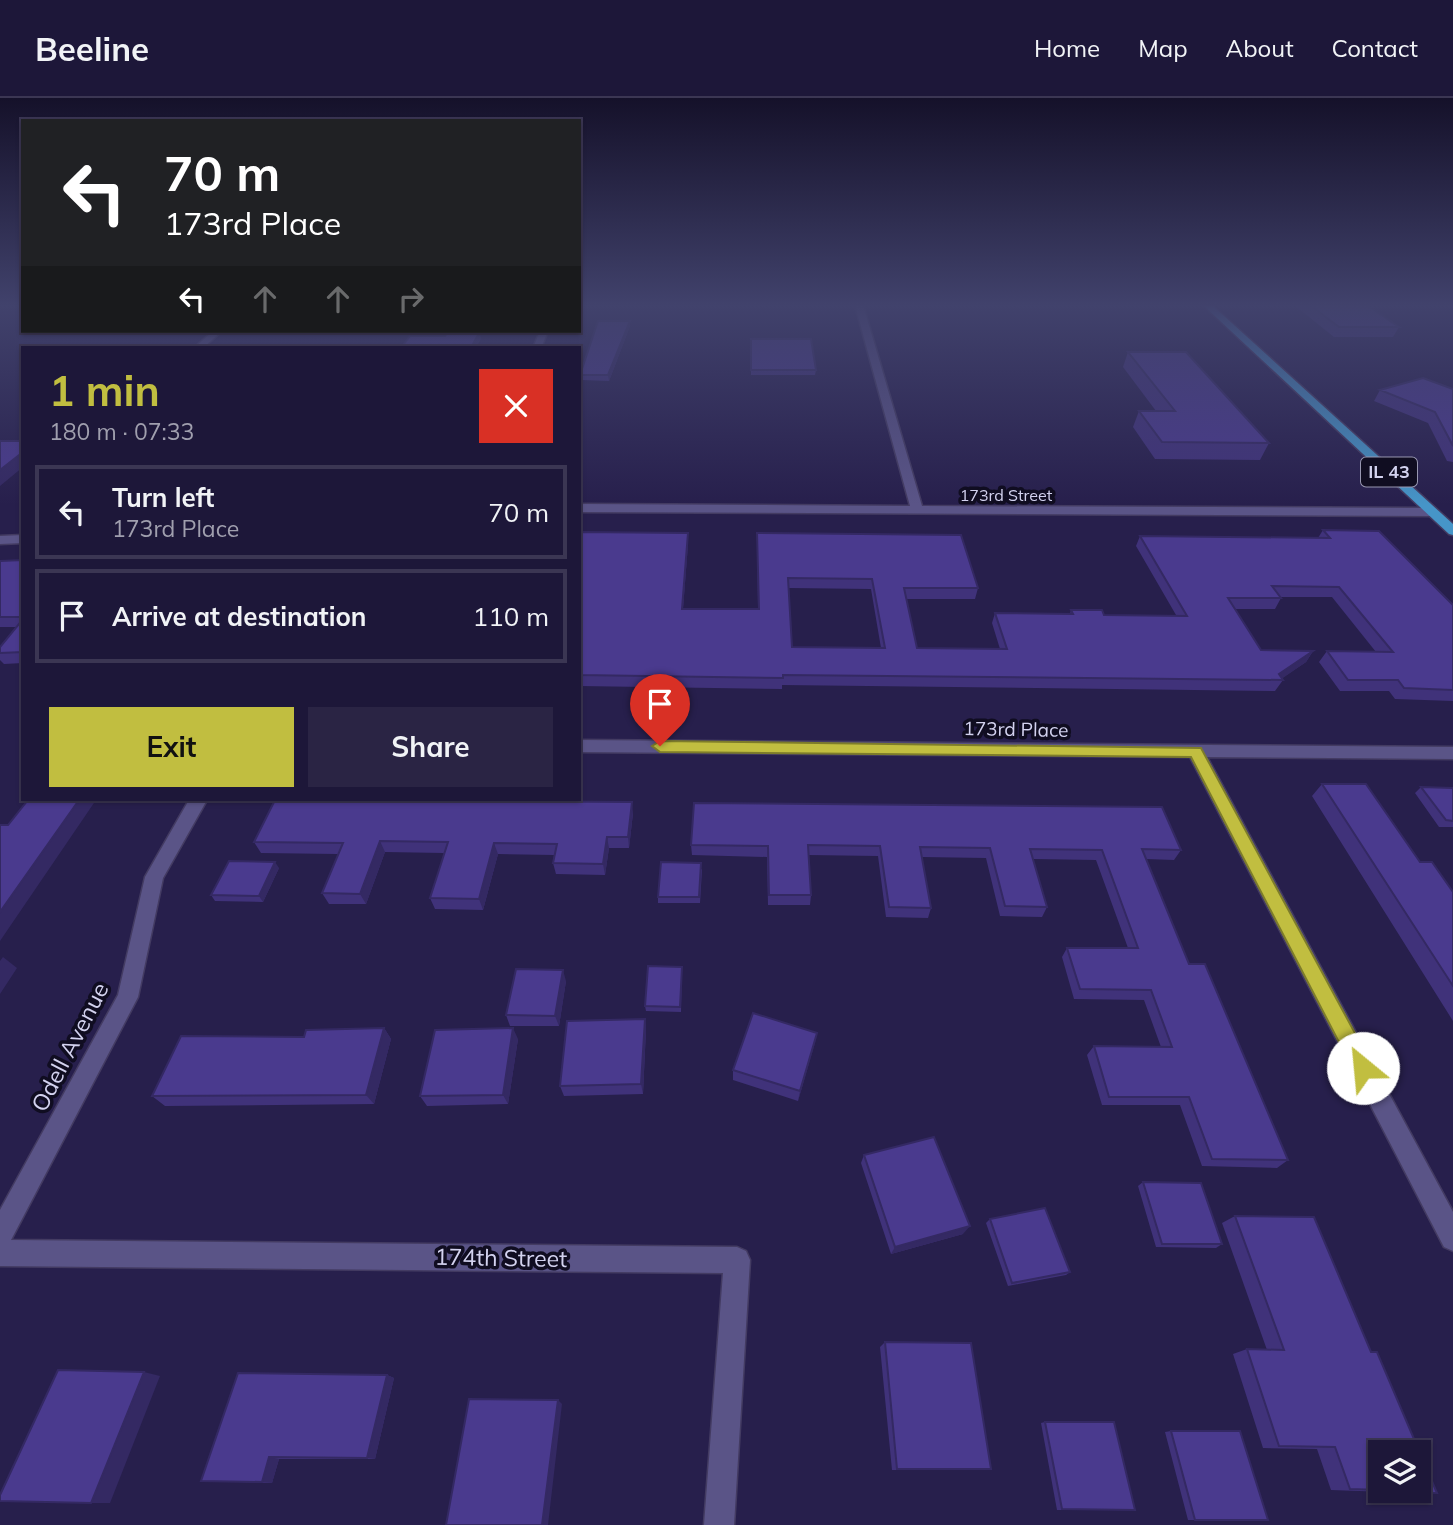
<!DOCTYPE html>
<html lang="en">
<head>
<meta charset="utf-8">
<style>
	:root { --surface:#1d1739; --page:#2a2444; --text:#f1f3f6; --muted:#a09fae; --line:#3b3653; --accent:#c1be40 }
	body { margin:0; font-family:Mulish,sans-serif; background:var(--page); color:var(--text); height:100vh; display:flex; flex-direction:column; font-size:26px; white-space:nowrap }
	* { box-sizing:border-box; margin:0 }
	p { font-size:23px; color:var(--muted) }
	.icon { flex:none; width:38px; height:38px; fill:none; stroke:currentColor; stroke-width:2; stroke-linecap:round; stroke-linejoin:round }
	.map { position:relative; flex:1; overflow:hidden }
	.sheet { position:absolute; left:21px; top:248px; width:560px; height:455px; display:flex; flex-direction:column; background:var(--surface); border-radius:0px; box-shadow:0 2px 5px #0004,0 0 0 2px var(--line) }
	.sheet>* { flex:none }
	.guide { position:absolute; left:21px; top:21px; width:560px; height:214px; border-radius:0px; box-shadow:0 2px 5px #0004,0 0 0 2px var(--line); background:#202124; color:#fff; overflow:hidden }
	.fabs { position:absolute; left:1368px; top:1342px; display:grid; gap:14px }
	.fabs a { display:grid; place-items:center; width:63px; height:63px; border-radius:0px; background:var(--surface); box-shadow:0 2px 5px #0004,0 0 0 2px var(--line); font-size:35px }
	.pin { position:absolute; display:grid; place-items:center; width:60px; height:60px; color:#fff; margin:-72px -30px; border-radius:50% 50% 50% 0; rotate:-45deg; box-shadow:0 0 7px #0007 }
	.pin .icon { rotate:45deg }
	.me { position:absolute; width:77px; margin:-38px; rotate:332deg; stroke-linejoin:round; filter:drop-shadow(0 0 5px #0008) }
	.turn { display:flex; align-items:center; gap:24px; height:147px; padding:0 28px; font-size:32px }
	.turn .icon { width:91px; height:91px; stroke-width:2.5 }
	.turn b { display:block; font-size:49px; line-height:60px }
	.lanes { display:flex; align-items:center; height:66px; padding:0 28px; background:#0003; justify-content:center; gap:35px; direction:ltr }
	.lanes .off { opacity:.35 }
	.round { display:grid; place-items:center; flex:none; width:74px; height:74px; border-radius:0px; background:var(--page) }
	.headline { display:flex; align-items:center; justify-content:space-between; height:119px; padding:0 28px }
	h1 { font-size:42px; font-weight:700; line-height:52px; color:var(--accent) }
	.action { display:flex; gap:14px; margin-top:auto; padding:14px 28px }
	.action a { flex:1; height:80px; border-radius:0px; background:var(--accent); color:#111; font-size:28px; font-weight:700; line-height:80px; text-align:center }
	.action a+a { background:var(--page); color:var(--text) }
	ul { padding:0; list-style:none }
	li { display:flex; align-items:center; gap:21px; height:94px; margin:0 14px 10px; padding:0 14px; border:4px solid var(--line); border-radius:0px }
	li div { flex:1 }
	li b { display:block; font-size:26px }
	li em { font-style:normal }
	header { display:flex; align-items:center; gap:42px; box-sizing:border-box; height:98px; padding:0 35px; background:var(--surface); border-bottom:2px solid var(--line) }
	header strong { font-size:33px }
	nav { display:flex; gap:38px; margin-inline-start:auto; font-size:24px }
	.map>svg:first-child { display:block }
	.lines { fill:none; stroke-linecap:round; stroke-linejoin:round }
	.minor-casing { stroke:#433b62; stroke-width:3 }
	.primary-casing { stroke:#433b62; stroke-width:3 }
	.minor { fill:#5a5487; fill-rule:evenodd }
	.primary { fill:#4695c8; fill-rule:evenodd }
	.wall { fill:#40327a; fill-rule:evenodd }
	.shaded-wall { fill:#342963 }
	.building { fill:#4a3a8e; stroke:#342963; stroke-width:2; fill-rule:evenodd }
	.route { fill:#c1be40; stroke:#7d7c2a; stroke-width:2 }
	.labels { text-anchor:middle; stroke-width:7; stroke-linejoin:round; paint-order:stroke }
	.far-street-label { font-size:16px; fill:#d3d2ef; stroke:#100d21 }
	.shield { fill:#100d21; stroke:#9897b1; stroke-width:2 }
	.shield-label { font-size:18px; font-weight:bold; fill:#d3d2ef }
	.street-label { font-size:19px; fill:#d3d2ef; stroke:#100d21 }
	.near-street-label { font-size:23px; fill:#d3d2ef; stroke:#100d21 }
</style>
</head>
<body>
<header>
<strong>Beeline</strong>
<nav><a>Home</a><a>Map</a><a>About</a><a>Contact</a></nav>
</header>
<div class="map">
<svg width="1453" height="1427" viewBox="0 0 1453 1427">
	<rect width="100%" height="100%" fill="#271f4c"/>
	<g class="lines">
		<defs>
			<path id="minor" d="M855,207H863L922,408L1433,410L1439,414L1433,418L579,414V406L910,408Z
				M213,233H222L203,250H194Z
				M540,233H548L541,250H533Z
				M23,437V445L0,446V438Z
				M579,642L1453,649V661L1207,659L1453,1114V1153L1444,1149L1190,659L579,654Z
				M189,702H207L163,780L138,899L11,1142L737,1149L746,1153L750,1162L734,1427H704L723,1175L0,1168V1112L118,897L145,779Z"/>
			<path id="primary" d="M1203,207H1212L1453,426V437L1449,436Z"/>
		</defs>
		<!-- minor casing -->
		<use href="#minor" class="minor-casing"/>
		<!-- primary casing -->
		<use href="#primary" class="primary-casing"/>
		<!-- minor -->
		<use href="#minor" class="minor"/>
		<!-- primary -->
		<use href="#primary" class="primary"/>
	</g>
	<!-- wall -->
	<path class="wall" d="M1294,207H1367L1399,229L1393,239H1334Z
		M630,223V228L609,283L581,282L580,277Z
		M751,241L816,272L815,277H751Z
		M1128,254L1269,345L1260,362L1155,361L1133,329L1139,313H1156L1123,269Z
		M1453,291V364L1447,363L1428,325L1374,303L1380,292Z
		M1323,432L1453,507V603L1395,601L1389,593H1340L1319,564L1327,553L1376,554L1332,499H1280L1281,500L1275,511H1234L1261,552L1313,553L1306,564L1282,580L1283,582L1275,593L782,587V591L579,588V434L688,446L683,511H758L757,446L978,490L975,501H906L917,550L1000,551L992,525L995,515L1070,516L1071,512L1104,517H1176L1136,448L1140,438L1318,440ZM789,490L871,491L881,550L792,549Z
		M23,462V565L4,566L0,562V549L16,529H0V463Z
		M1322,686L1420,764L1453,794V923L1312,698Z
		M1421,689L1453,690V729H1439L1415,695Z
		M694,705L1181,752L1174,762L1146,761L1189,866L1288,1062L1277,1070L1202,1068L1180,1007H1102L1087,957L1094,948L1161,949L1144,902L1074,901L1062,859L1067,850H1128L1096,762L1033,761L1047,809L1042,819L1000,818L986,760L922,759L931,810L928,820L886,819L878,758L808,757L811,797L810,807H768L767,759L692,757L691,747Z
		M633,715L629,750H609L605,777L556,776L553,765L554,757L498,756L483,812L435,811L430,800L444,755L385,754L366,806H329L322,795L338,756L261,755L254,744Z
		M279,770L263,804L215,803L211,797Z
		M702,771L700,805H658V799Z
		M682,869L681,914L646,913L645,908Z
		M566,883L559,928H510L506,917Z
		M645,921L646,931L643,996L564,998L560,988Z
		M384,930L391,941L374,1006L165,1008L152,998L304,939Z
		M817,935L798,1003L733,982V972Z
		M518,941L508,1006L427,1008L420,998Z
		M864,1057L963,1136L891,1156L861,1065Z
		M1143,1084L1222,1146L1216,1150L1156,1149L1138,1088Z
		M1235,1118L1371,1254L1437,1395H1416L1331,1392L1317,1351L1263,1350L1233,1256L1247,1251L1267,1252L1222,1125ZM1381,1354L1419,1393H1381Z
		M990,1121L1070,1174L1066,1177L1008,1188L986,1125Z
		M885,1244L991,1371L983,1372H892L880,1249Z
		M387,1277L394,1280L375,1361H279L272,1385L201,1383Z
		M1045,1324L1135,1412H1057L1041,1325Z
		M1171,1333L1268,1422H1188L1165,1334Z"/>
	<!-- shaded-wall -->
	<path class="shaded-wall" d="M630,223V228L609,283L608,277Z
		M480,233L481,241L476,250H471Z
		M23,354V369L0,388V372Z
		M688,435V446L682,521V511Z
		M1313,553L1306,564L1280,582L1279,576Z
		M79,702H96L0,843V814Z
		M632,704L633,715L629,750L628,739Z
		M607,739L609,750L605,777L603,766Z
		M380,743L385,754L366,806L360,796Z
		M494,745L498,756L483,812L479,801Z
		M275,764L279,770L263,804L259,798Z
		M3,859L17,870L0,896V863Z
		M563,872L566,883L559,928L555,918Z
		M645,921L646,931L643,996L641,986Z
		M384,930L391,941L374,1006L366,997Z
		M513,930L518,941L508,1006L503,997Z
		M817,935L815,945L798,1003L800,993Z
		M970,1128L963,1136L891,1156L895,1149Z
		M144,1274L160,1278L110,1405H91Z
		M387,1277L394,1280L375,1361L367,1360Z
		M558,1302L562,1306L548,1427H542Z
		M269,1359L279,1361L272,1385L262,1384Z"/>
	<!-- building -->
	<path class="building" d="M1310,207H1367L1399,229H1339Z
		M598,223H630L608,277H580Z
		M448,233H480L471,250H401L410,238H445Z
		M751,241H811L816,272H751Z
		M1128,254H1186L1269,345L1162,344L1139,313H1175Z
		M1423,280L1453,291V348L1435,314L1380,292Z
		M0,343H23V354L0,372Z
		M1323,432L1379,433L1453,507V592L1404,590L1398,582H1348L1327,553L1393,554L1339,489L1272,488L1281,500H1228L1261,552L1313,553L1279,576L1283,582L783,577V580L579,577V434L688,435L682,511H759L757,435L961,437L978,490H904L917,550L1007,551L995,515L1073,516L1071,512H1102L1104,517L1187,518L1140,438L1330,440ZM788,480L872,481L885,550L792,549Z
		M23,462V519H0V463Z
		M23,521V554L0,555V549Z
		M1322,686H1366L1420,764H1432L1453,794V888Z
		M1421,689L1453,690V723L1446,722Z
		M28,702H79L0,814V727H8Z
		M275,702L632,704L628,739H607L603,766L553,765L557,746L494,745L479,801L430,800L448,744L380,743L360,796L322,795L343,745L254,744Z
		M694,705L1162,709L1181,752L1142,751L1189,866H1205L1288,1062L1212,1061L1189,999H1109L1094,948L1172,949L1151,892L1080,891L1067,850H1138L1102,752L1030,751L1047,809L1005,808L990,750L920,749L931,810L889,809L880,748L808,747L811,797H769L768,748L691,747Z
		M229,763L275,764L259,798L211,797Z
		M661,764L701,765L699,799H658Z
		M648,868L682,869L680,909L645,908Z
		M516,871L563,872L555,918L506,917Z
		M753,915L817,935L800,993L733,972Z
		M645,921L641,986L560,988L567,923Z
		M384,930L366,997L152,998L181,938L304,939L306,932Z
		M513,930L503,997L420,998L435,932Z
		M934,1039L970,1128L895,1149L864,1057Z
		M1143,1084L1201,1085L1222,1146H1162Z
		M1045,1110L1070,1174L1012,1185L990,1121Z
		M1235,1118L1314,1119L1371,1254H1377L1437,1395L1399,1393H1419V1354H1381V1392L1350,1391L1335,1349L1279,1348L1247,1251L1284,1252Z
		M885,1244L971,1245L991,1371H897Z
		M58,1272L144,1274L91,1405L0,1403V1397Z
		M238,1275L387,1277L367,1360L269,1359L262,1384L201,1383Z
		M469,1301L558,1302L542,1427H446Z
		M1045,1324H1114L1135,1412L1062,1411Z
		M1171,1333H1240L1268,1422H1195Z"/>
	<!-- sky -->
	<linearGradient id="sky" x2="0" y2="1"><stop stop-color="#15112a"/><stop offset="0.51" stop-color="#41426c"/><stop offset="1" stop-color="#41426c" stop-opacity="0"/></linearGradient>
	<rect width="1453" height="407" fill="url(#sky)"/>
	<!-- route -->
	<path class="route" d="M660,643L1201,650L1370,963L1373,970L1370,977L1363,980L1356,977L1191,659L660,654L652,648Z"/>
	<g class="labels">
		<!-- far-street labels -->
		<g class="far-street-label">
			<text x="1006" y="403">173rd Street</text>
		</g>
		<!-- shield labels -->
		<rect class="shield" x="1361" y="359.5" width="56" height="29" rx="5"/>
		<g class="shield-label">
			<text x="1389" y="380">IL 43</text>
		</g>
		<!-- street labels -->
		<g class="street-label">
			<text transform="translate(1016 631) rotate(1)" y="7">173rd Place</text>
		</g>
		<!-- near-street labels -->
		<g class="near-street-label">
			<text transform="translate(70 949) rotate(-63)" y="8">Odell Avenue</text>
			<text transform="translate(501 1160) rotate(1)" y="8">174th Street</text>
		</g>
	</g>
</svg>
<div class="fabs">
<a><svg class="icon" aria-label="layers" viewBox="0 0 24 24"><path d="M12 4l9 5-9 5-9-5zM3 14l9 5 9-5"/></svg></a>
</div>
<div class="pin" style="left:660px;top:648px;background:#d93025"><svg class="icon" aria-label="arrive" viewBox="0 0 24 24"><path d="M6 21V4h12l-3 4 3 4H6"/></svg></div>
<svg class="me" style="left:1363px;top:970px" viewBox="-20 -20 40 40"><circle r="19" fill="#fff"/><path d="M0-13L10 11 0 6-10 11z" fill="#c1be40"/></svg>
<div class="guide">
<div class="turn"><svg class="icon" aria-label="left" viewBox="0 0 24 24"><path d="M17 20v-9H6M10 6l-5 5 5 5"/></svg><div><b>70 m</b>173rd Place</div></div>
<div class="lanes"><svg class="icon" aria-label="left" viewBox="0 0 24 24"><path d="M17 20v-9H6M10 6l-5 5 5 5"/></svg><svg class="icon off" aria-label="ahead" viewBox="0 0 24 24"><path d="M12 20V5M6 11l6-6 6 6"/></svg><svg class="icon off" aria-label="ahead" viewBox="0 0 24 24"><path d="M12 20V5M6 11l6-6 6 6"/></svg><svg class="icon off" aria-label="right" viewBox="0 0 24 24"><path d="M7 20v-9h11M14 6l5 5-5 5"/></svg></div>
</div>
<section class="sheet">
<div class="headline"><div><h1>1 min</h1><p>180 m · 07:33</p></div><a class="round" style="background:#d93025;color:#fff"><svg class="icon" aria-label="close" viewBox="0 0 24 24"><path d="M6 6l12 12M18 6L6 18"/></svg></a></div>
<ul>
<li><svg class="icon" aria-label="left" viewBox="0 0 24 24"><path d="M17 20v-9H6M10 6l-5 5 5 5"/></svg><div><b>Turn left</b><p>173rd Place</p></div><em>70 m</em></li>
<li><svg class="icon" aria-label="arrive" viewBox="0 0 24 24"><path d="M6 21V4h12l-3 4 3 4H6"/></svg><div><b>Arrive at destination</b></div><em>110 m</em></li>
</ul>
<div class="action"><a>Exit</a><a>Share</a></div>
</section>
</div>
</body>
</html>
